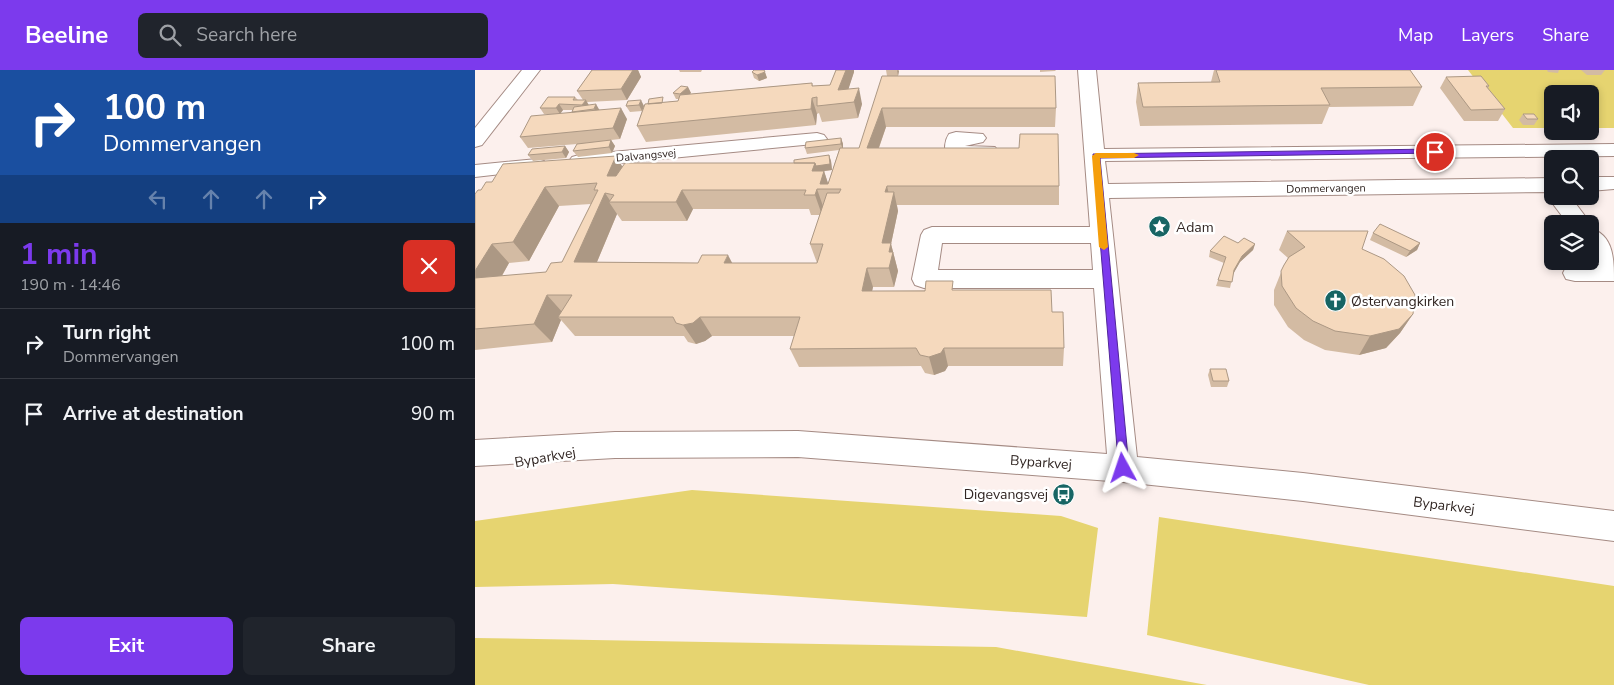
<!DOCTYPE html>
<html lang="en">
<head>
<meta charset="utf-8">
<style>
	:root { --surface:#171b24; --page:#20242c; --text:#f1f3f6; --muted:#9ea1a6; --line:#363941; --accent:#7c3aed }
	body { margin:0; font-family:"Nunito Sans",sans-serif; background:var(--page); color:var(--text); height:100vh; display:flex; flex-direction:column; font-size:19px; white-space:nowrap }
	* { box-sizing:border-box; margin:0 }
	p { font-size:16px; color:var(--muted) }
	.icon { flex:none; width:28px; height:28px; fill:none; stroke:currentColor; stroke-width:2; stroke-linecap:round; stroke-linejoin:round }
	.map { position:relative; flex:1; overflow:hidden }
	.sheet { display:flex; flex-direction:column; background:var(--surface); width:475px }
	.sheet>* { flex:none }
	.banner { background:#1a4fa0; color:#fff; overflow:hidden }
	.tools { position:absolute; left:1069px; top:15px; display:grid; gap:10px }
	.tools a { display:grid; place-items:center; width:55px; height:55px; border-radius:8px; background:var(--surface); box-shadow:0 2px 8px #0003; font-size:25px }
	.pin { position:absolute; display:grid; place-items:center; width:42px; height:42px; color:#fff; margin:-21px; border:2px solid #fff; border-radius:50%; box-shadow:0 1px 5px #0007 }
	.me { position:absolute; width:55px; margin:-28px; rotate:355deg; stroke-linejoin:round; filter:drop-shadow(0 0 4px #0008) }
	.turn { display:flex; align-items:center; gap:18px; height:105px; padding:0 20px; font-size:22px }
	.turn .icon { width:65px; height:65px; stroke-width:2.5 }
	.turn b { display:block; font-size:35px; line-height:42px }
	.lanes { display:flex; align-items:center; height:48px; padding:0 20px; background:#0003; justify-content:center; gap:25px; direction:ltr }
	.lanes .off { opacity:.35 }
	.round { display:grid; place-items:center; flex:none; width:52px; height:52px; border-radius:8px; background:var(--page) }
	.overview { display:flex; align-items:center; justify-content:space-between; height:85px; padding:0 20px }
	h1 { font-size:30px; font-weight:700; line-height:38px; color:var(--accent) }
	.primary-button { display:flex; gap:10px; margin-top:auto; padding:10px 20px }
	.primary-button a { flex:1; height:58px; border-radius:8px; background:var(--accent); color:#fff; font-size:20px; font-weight:700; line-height:58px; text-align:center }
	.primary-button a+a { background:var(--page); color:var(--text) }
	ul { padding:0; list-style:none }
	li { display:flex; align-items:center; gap:15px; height:70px; padding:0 20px; border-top:1px solid var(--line) }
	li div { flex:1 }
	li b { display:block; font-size:19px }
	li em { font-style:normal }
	header { display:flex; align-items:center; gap:30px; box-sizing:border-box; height:70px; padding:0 25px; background:var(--accent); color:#fff }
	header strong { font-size:24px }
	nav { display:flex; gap:28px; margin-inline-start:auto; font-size:18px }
	.search { width:350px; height:45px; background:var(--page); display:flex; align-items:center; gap:12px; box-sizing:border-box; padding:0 18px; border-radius:8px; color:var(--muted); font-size:19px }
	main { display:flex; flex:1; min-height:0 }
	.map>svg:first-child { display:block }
	.green { fill:#e6d470 }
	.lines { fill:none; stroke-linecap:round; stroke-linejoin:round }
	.minor-casing { stroke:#a58b84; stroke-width:2 }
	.minor { fill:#fff; fill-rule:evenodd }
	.wall { fill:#d3bba3; fill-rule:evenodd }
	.shaded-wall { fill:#ac9884 }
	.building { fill:#f5d9bd; stroke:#ac9884; fill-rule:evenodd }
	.route { fill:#7c3aed; stroke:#51269a }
	.slow { fill:#f59e0b }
	.labels { text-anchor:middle; stroke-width:5; stroke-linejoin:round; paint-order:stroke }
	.far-street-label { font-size:11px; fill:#312623; stroke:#fff }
	.poi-label { font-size:14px; fill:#312623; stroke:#fff; text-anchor:start }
	.street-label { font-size:14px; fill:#312623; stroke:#fff }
</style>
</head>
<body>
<header>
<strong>Beeline</strong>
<div class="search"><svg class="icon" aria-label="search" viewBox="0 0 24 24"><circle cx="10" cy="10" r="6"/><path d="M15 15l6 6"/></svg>Search here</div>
<nav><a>Map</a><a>Layers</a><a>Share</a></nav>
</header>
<main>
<section class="sheet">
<div class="banner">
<div class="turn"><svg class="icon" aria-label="right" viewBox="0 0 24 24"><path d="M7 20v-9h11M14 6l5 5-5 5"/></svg><div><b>100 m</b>Dommervangen</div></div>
<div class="lanes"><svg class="icon off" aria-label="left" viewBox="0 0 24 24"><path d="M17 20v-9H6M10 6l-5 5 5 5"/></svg><svg class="icon off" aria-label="ahead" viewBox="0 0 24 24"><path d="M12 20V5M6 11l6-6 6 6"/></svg><svg class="icon off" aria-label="ahead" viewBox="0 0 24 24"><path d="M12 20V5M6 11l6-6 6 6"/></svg><svg class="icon" aria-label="right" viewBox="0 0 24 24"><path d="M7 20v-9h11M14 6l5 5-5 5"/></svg></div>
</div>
<div class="overview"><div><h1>1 min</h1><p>190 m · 14:46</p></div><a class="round" style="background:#d93025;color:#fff"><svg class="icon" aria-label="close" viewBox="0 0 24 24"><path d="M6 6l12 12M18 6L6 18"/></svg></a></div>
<ul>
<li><svg class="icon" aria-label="right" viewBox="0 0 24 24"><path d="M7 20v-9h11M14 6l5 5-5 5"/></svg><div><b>Turn right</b><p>Dommervangen</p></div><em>100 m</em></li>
<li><svg class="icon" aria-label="arrive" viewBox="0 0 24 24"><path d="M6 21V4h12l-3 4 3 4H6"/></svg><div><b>Arrive at destination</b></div><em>90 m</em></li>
</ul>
<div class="primary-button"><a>Exit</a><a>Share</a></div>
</section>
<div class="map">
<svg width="1139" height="615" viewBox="0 0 1139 615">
	<rect width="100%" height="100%" fill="#fcf0ed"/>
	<!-- green -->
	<path class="green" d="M993,0H1139V58H1115V24H1078L1077,58H1038Z
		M217,420L586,446L623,458L612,547L138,514L0,517V451Z
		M684,447L1139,516V615H894L672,565Z
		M0,568L521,577L732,615H0Z"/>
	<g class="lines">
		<defs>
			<path id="minor" d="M47,0H65L7,75L0,77V58Z
				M603,0H621L629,79L1139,74V86L630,91L633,114L1078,108V126H1095L1116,154L1115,156V154H1093L1072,126L1075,122L634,128L662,387L828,403L1139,441V471L828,431L648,412L323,387L140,388L0,396V370L140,362L323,361L632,384L619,218H449L440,215L437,209L446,165L449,160L457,157H615ZM467,173H616L618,200H463Z
				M481,62L508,64L511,68L508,72L490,76L520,77L523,81L520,85L480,88L473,86C468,80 470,70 474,64Z
				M342,63L349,65L352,69L349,73L104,97L97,95L94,91L97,87L104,85Z
				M62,89L69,91L72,95L69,99L0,107V95Z
				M1115,107H1139V119L1115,121Z
				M1115,158C1139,165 1139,190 1139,211H1100L1091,209L1088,203L1091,197L1100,195H1124L1115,182Z"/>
		</defs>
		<!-- minor casing -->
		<use href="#minor" class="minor-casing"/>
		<!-- minor -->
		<use href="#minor" class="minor"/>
	</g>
	<!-- wall -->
	<path class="wall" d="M117,0H163L166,7L152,30L112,32L114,35L125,40L152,49L145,69L118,72L136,70L140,76L137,83L103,87L98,81L102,74L53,78L45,67L85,44H69L65,38L100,27L103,30H108L102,21ZM88,40H97V43L85,44Z
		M204,0H227L226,2H205Z
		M289,0L292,8L284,11L279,8L277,2Z
		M361,0H379V2L373,19L387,34L383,48L347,52L344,43L342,44L341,55L171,72L162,56L167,41L155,42L151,36L153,31L169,36L173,34L203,31L204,29H201L198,23L213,17L216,23L215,24L337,13L338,16L355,15Z
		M411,0H424L423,6L581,38L580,57H411L404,78L584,116V135H422L423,141L416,174L423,201L419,217H398L397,221L480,220L577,242L589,278L588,296H473L470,301L459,305L450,303L446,296L324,297L315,279L319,266H237L230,271L221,274L213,272L209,266H100L86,250L77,272L0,280V124L17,112L141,86L147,97L319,93L354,85L356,91L357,100L349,101L353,114L364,80L332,84L330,78L366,68L368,74V78H384L412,6ZM116,134L87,192L71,202L27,206L34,193L54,191L84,136ZM218,139H334L336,145H345L335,174L342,193H223L122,192L142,144L147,151H212Z
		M565,0H581L580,1L565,2Z
		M739,0H935L947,17L938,36L854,37L847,54L665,56L661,32L663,13L736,12Z
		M1072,0H1084L1083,3L1073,2Z
		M1106,0H1130L1126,5H1112Z
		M971,7L1014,16L1013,19L1030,39L1023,51H989L965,18Z
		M1048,44L1063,49L1059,55H1048L1044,50Z
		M90,76L94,82L91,88L58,91L53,85Z
		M812,161L887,179L938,244L925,263L911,278L884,285L850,280L829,270L813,257L799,235V220L809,195L813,188L804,180Z
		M898,163L945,173L942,180L931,187L895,170Z
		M763,173L780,174L778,180L765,192L758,204L755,218L741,216L749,193L734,187L735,181Z
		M735,299L754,311L752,317H736L733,305Z"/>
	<!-- shaded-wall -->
	<path class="shaded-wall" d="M158,0H163L166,7L152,30L146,19Z
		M371,0H379V2L369,33L363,20Z
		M422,0L424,1L423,6Z
		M290,2L292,8L284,11L282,5Z
		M213,17L216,23L208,30L205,24Z
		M384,18L387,34L383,48L379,32Z
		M337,28L342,44L341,55L336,39Z
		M111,30L114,36L110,40L107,35Z
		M166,30L169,36L167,41L164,35Z
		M84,34L88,40L85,44L81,38Z
		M121,34L125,41L123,45L119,39Z
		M146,38L152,49L145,69L138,58Z
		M407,38L411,57L397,97L392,78Z
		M366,68L368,74V80L366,74Z
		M136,70L140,76L137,83L134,77Z
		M90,76L94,82L91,88L87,82Z
		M354,85L356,91L357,100L349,101L355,119L345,116L344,120L338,103L321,105Z
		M141,86L153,106H132Z
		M412,116L416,133L419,122L423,141L416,174L423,201L419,217L407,173L410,122Z
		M70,117L84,136L54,191L38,172Z
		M342,119L349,139L347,145L340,125Z
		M207,120L218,139L212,151L201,132Z
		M130,123L136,132H134L142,144L114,211L99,192Z
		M945,173L942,180L931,187L935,181Z
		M17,174L34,193L14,228L0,213V201Z
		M780,174L778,180L765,192L757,206L759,200L767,186Z
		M253,185L263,204L249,193Z
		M392,198L398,217L393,239L387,221Z
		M72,225L89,244L83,247L86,250L77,272L59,254Z
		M938,244L925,263L911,278L884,285L895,266Z
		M225,247L237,266L230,271L221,274L208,255Z
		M469,278L473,296L470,301L459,305L454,287Z"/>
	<!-- building -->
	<path class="building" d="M117,0H158L146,19L102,21Z
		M279,0H289L290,2L282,5L277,2Z
		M361,0H371L363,20L384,18L379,32L342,36V27L337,28L336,39L162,56L170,34L203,31L205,25L337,13V16L355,15Z
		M741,0H935L947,17L846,18L855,35L668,37L663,13L745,12Z
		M407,6H580L581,38H407L392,78H544L545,64H583L584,116H412L410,122H419L407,173H416L414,182H418L414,198H392L387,221H450L451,211H478L477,220H576L577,242H588L589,278H469L466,283L454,287L445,285L441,278L315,279L325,247H225L218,253L208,255L201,253L198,247H83L97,225H72L59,254L0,259V208L71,202L76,193L87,192L123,120H119L122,113L70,117L38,172L17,174L0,201V124L3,120H6L11,112H17L28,94L141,86L132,106H141L150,93H340L337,101H349L345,114H353L365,78H384ZM342,119H366L364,123H352L335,174H348L342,193H249L253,185H227L223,193L99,192L130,123L139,125L134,132H201L207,120H331L329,125H340Z
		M1006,6L1014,16H1011L1030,39L996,40L971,7Z
		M206,16L213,17L205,24L198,23Z
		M73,27H100L98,30H111L107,35L84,34L81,38H65Z
		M188,27L187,33L173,34L174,29Z
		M166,30L164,35L151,36L153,31Z
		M121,34L119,39L97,42L99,37Z
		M146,38L138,58L45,67L56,46Z
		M1048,44H1059L1063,49H1052Z
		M366,68V74L330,78L331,72Z
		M136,70L134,77L98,81L102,74Z
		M90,76L87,82L53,85L57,79Z
		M354,85L355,94L341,96L340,93H319V90Z
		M905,154L945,173L935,181L898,163Z
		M812,161H893L887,179L909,189L929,206L940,225L938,244L924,259L895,266L860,261L838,251L821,238L807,216L806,201L809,195L814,187L830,177Z
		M749,166L763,173L769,168L780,174L767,186L759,200L757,212L743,210L751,187L735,181Z
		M735,299H751L754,311H738Z"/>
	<!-- route -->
	<path class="route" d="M960,79L963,80V83L625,88L654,398L648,404L644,402L618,84Z"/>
	<!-- slow -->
	<path class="slow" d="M621,83H659L664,85L659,88H625L633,177L629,180L624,177L617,86Z"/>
	<!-- icons -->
	<defs>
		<symbol id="sight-disc" viewBox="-11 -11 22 22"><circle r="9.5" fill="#176564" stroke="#fff"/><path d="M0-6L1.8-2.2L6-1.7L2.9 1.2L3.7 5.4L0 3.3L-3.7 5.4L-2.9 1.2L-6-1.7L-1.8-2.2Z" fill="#fff"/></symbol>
		<symbol id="church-disc" viewBox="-11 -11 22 22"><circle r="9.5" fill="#176564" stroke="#fff"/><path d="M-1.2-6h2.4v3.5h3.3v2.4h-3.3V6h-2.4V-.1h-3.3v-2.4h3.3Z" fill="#fff"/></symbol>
		<symbol id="bus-disc" viewBox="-11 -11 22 22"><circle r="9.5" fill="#176564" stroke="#fff"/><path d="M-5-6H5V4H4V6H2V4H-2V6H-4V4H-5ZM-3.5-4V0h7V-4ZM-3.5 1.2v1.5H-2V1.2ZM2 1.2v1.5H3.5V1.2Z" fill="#fff"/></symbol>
	</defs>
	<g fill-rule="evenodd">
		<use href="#sight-disc" x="672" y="144" width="25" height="25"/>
		<use href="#church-disc" x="848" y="218" width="25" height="25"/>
		<use href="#bus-disc" x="576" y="412" width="25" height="25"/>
	</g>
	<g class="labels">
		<!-- far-street labels -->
		<g class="far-street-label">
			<text transform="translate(171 85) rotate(-5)" y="4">Dalvangsvej</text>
			<text transform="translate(851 118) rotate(-1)" y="4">Dommervangen</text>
		</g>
		<!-- poi labels -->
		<g class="poi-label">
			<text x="701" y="162">Adam</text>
			<text x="876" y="236">Østervangkirken</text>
			<text x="573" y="429" text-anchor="end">Digevangsvej</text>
		</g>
		<!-- street labels -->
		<g class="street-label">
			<text transform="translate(70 387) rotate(-10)" y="5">Byparkvej</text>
			<text transform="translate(566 392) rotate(4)" y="5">Byparkvej</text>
			<text transform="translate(969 435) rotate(7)" y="5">Byparkvej</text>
		</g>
	</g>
</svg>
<div class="tools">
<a><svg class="icon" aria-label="sound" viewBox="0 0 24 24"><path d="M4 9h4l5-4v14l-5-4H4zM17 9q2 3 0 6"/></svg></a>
<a><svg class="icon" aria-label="search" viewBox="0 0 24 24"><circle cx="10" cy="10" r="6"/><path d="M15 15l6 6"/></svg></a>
<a><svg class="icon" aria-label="layers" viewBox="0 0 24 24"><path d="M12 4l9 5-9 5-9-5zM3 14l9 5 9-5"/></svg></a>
</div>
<div class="pin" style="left:960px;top:82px;background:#d93025"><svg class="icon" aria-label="arrive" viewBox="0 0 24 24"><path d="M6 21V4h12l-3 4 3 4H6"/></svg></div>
<svg class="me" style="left:648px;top:398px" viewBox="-20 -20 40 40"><path d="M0-17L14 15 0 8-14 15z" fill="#7c3aed" stroke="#fff" stroke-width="4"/></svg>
</div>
</main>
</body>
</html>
